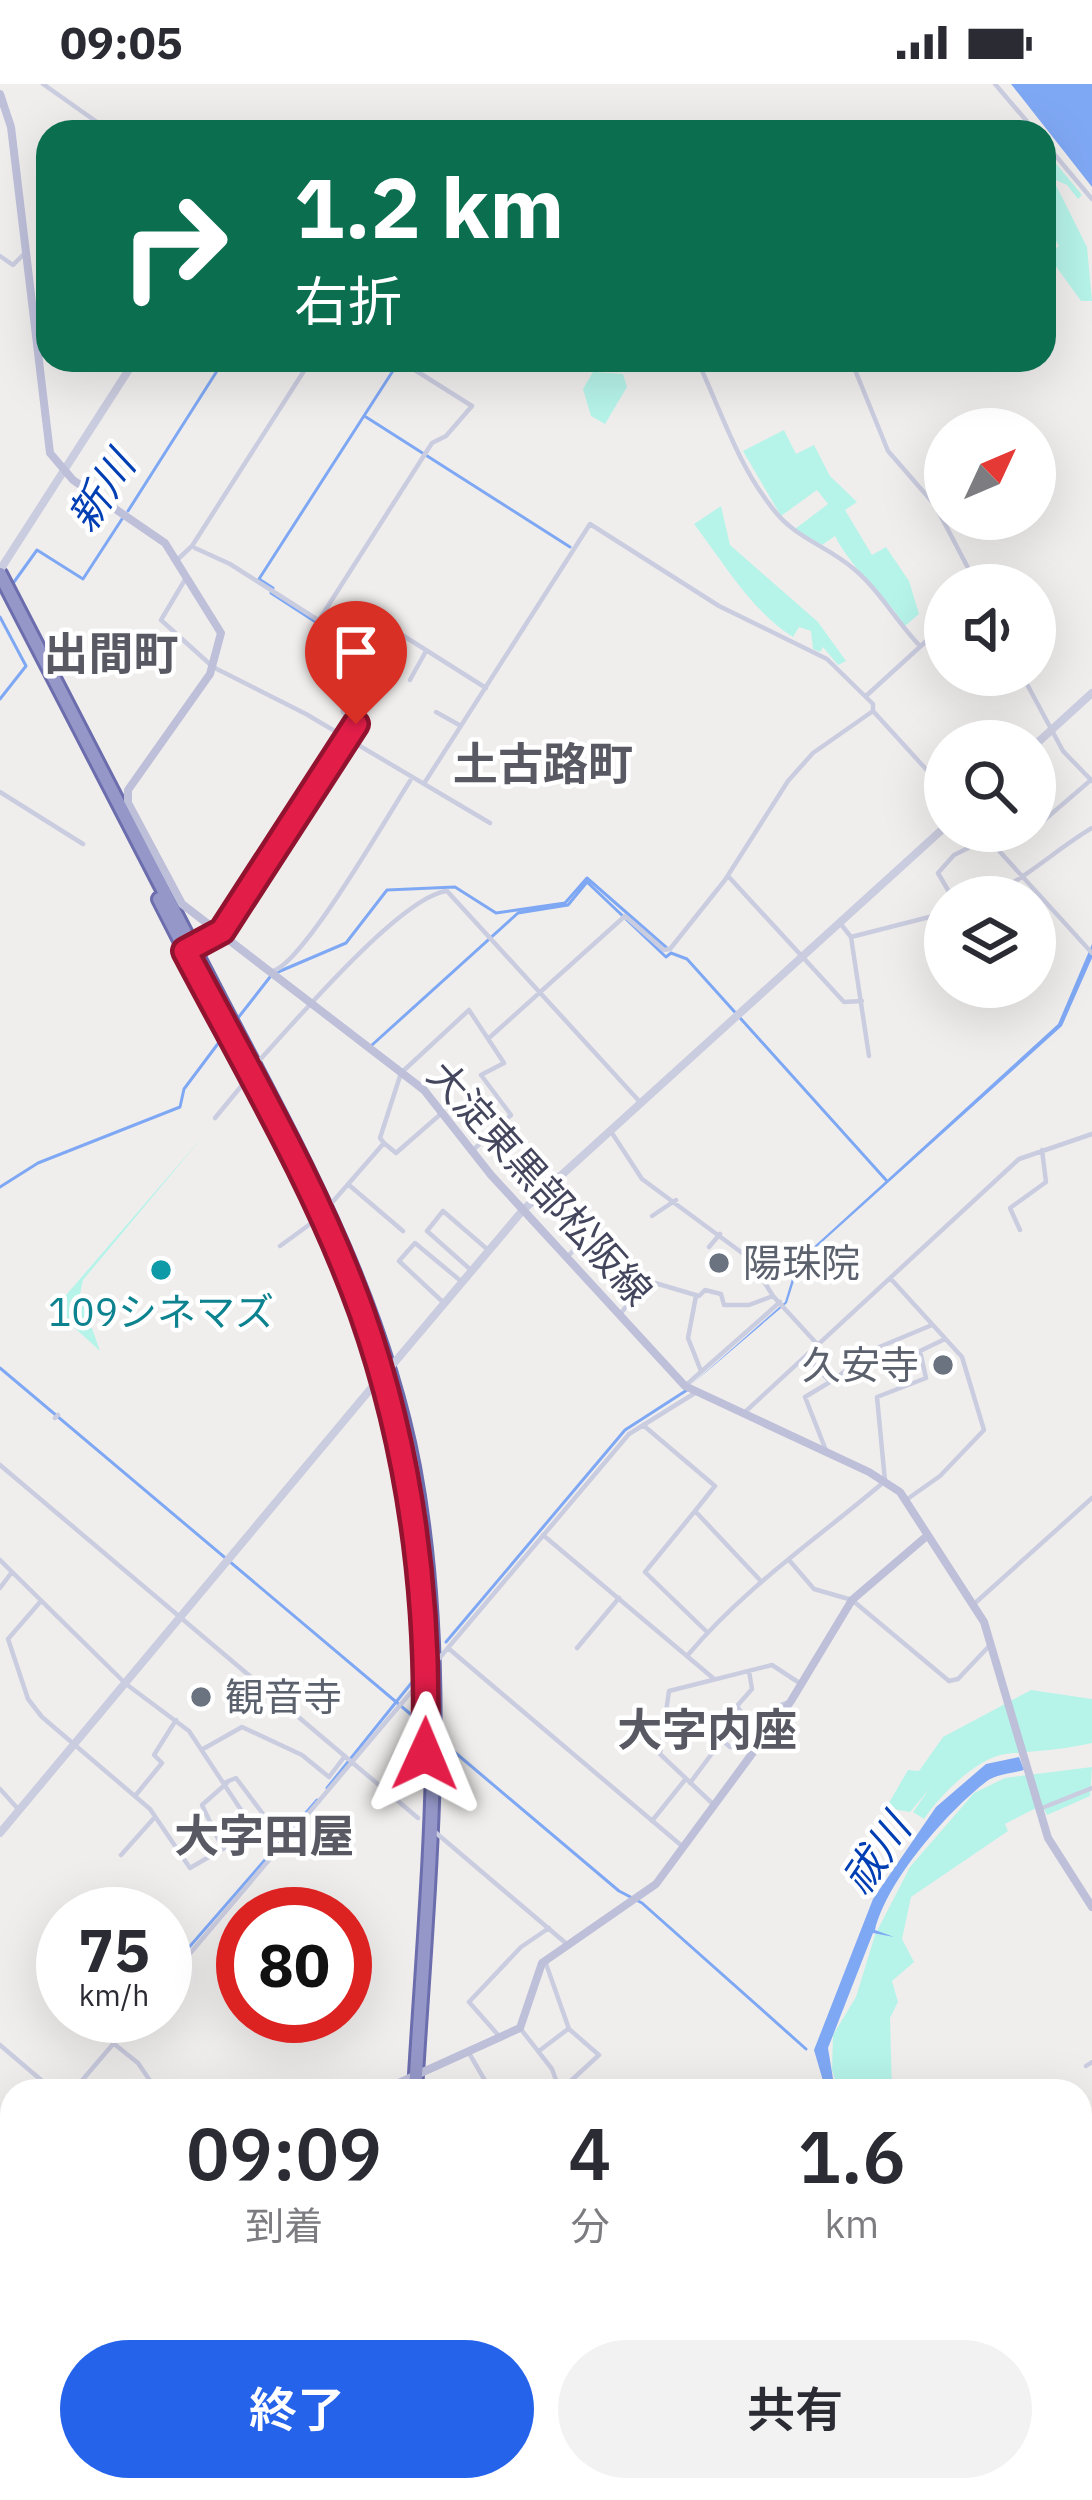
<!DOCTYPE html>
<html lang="ja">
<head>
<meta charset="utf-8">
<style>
	:root { --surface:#fff; --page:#f2f2f3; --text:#2b2b33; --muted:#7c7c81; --accent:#2563eb }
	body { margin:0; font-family:"IBM Plex Sans","Noto Sans JP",sans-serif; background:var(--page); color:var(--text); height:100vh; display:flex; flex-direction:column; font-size:45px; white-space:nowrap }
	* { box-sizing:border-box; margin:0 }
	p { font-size:39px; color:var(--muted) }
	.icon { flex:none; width:66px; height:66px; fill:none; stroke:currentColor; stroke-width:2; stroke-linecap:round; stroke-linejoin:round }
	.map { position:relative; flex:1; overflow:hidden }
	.details { position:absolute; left:0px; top:1995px; width:1092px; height:423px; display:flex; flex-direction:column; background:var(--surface); border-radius:36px 36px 0 0; box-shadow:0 12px 48px #0002 }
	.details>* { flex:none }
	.guide { position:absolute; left:36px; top:36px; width:1020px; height:252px; border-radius:36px; box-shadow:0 12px 48px #0002; background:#0b6e4f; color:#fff; overflow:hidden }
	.needle { width:78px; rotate:46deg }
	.tools { position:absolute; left:924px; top:324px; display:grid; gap:24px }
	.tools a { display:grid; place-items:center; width:132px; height:132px; border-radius:50%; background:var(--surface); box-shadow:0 12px 48px #0002; font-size:60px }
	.speed { position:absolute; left:36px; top:1803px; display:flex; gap:24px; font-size:60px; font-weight:700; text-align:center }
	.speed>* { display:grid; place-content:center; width:156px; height:156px; border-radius:50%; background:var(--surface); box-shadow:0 12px 48px #0002; line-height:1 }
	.speed small { font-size:30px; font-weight:400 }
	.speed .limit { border:18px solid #d22; background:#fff; color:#111 }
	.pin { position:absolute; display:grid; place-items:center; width:102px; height:102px; color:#fff; margin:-123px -51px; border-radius:50% 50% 50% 0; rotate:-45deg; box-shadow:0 0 12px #0007 }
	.pin .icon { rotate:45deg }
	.me { position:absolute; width:132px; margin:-66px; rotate:1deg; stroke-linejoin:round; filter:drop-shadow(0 0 9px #0008) }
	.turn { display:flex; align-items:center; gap:42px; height:252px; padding:0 60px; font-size:54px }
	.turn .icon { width:156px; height:156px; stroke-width:2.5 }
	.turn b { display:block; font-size:84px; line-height:102px }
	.eta { display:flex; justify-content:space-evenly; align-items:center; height:204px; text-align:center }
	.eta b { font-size:72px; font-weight:600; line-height:84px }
	.button { display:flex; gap:24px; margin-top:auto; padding:24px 60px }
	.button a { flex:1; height:138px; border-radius:72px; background:var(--accent); color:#fff; font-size:48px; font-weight:600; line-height:138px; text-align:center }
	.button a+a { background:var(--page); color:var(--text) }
	.status { display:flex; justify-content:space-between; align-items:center; height:84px; padding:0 60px; background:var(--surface); direction:ltr }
	.status svg { height:33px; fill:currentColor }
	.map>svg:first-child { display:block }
	.green { fill:#b6f3e9 }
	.water { fill:#7fa8f4 }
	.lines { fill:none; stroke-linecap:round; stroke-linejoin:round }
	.stream { stroke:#7fa8f4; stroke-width:3 }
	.trunk-casing { stroke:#6b6dad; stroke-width:18 }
	.minor { stroke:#caccdf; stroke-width:4.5 }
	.tertiary { stroke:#caccdf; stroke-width:8 }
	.secondary { stroke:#bebfd9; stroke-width:8 }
	.primary { stroke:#aaaccf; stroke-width:10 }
	.trunk { stroke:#9597c8; stroke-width:12 }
	.route-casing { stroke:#92132f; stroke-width:30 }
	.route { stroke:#e11d48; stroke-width:21 }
	.worship-dot { fill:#6b7280; stroke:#fff; stroke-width:4.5 }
	.culture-dot { fill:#0f9aa8; stroke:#fff; stroke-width:4.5 }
	.labels { text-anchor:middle; stroke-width:9; stroke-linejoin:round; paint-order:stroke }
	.street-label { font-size:39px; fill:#44465d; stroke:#fff }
	.worship-label { font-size:39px; fill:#5b616d; stroke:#fff; text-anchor:start }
	.culture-label { font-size:39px; fill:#0d838f; stroke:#fff }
	.water-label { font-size:42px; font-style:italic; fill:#003eb3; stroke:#fff }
	.quarter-label { font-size:45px; font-weight:bold; fill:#595963; stroke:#fff }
</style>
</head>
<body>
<div class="status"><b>09:05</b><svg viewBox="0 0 49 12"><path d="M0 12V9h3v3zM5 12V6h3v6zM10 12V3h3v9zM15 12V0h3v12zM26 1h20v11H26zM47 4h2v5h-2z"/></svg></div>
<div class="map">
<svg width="1092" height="2416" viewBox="0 0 1092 2416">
	<rect width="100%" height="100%" fill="#f0eeed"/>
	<!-- green -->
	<path class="green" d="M1044,65L1082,111L1078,115L1067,101L1053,95L1087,163L1092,217H1081L1047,170L1059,162L1056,157L1044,163Z
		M593,288L623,290L627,303L605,340L591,332L583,305Z
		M784,346L796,370L814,361L830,392L857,418L845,426L872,471L886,463L909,497L919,530L905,542C884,509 852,486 835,452L822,461L795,445L828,420L817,406L781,432L743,367Z
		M721,422L730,461L818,538L846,577L838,581L823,563L820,568L813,565L811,547L799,543L793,553C751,527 724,479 694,440Z
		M205,1050L83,1196L80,1210L100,1267L54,1225Z
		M1031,1606L1092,1615V1659C1063,1666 1033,1667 1006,1670C978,1673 941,1710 924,1735L913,1728L930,1704L910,1728L886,1724L908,1686L919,1687L943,1653Z
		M1092,1683L1090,1712L1047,1731L1042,1721L1005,1740L1008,1747L911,1813L902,1855L914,1878L892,1897L898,1918L890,1934L892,2007H839L832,1986L833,1951L856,1913L875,1851L910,1783L974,1709L1005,1694Z"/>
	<!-- water -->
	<path class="water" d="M1011,0H1092V103Z
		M1092,860V874L1062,942L800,1178L787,1219L691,1301L785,1218L797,1178L1058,940Z
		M1019,1673L1024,1686C1013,1689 996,1690 987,1697C948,1727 887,1796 875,1846L894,1853L873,1849L828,1964L835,2007H826L814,1966L873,1815L936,1723L986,1680Z"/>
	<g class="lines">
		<!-- stream -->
		<path class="stream" d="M366,333L570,463
			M128,427L224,276
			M14,498L37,466L83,495L122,435
			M0,533L26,582L0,615
			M331,548L271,509L273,504L259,495L398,279L392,276
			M278,888L346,859L387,806L455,803L496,829L565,819L587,794L668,865
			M238,934L270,893
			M372,961L518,829L568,821L587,798L666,873L671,869L687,875L886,1096
			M0,1103L38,1079L180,1023L184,1005L223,953
			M0,1284L414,1633
			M446,1558L625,1346L687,1306
			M445,1660L619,1807L642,1819L806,1965
			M327,1704L413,1597
			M165,1891L317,1716
			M110,1956L130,1932
			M283,2406L290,2416
			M155,2416L170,2406
			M366,2416L371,2415"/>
		<defs>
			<path id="trunk" d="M0,490C73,633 146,775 220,916C299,1067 381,1214 413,1383C451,1588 427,1801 415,2007
				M159,815L210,915
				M222,938C301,1090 370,1227 407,1396
				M384,2416L385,2406
				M393,2416L394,2406"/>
		</defs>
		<!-- trunk casing -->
		<use href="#trunk" class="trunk-casing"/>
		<!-- minor -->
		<path class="minor" d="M43,0L111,48
			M995,0L1036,48
			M1044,58L1092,115
			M0,172L13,181L25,169
			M697,276C721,326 737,380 773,425C796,455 826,461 854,485C880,507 896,537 920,562
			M851,276L888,367L935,421L977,501
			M195,464L230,480L370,569
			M177,476L192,462L311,276
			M186,494L161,536L213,583L306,630L490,739
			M319,536L432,359L446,352L472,322L399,276
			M1022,591L1063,667L1092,697
			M410,596L426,567
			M866,612L945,540
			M436,628L461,642
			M425,698L590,440L719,522L827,575L873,620V627L945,706
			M0,708L83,760
			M1035,744L1091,696
			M981,747L1092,869
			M728,792L844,918L862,917
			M952,813L938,789L954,771L988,754L1008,761L1033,747
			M984,813C1022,799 1056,765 1092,744
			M840,839L851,853L869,972
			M851,853L945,829
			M195,862L222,847L356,640L343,628C339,582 361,570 399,549L486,604
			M273,887C304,878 388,731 410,697
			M489,954L625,832L664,866L670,865L725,796L788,697L813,669L873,627
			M257,979C292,941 401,812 447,807L640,1018
			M215,1034L248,994
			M610,1046L642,1095L749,1174L773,1212L818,1261
			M384,1059L396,1069L443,1028
			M349,1101L403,1147
			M538,1112L582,1159
			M329,1122L384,1059L380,1054L401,989L469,926L504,979L481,991L511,1031L472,1067
			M652,1132L676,1116
			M1020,1146L1010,1124L1046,1098L1042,1066
			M280,1162L317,1135
			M709,1163L720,1150
			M569,1171L598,1143L645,1196L699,1212L705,1206L721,1210L724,1221H749L773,1212
			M472,1187L427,1147L443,1127L487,1165
			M891,1195L962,1273L984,1346L940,1392L906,1416
			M696,1212L688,1254L701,1287
			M445,1220L399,1177L415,1159L462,1198
			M619,1232L644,1198
			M807,1272L830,1298L877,1264L932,1241
			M685,1302L780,1218
			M745,1328L1019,1075L1092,1050
			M55,1334L58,1331
			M643,1341L715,1402L695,1427L759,1495
			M827,1369L805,1313L830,1298
			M0,1381L418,1734
			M695,1427L645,1488L707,1548
			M543,1451L713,1594
			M0,1476L126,1600L189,1647L272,1773
			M789,1476L814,1505L852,1516L949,1597L958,1595L991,1560
			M0,1504L12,1488
			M41,1517L8,1555L28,1615L42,1633L150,1725L190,1784L269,1738L236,1694L226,1698
			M974,1520L1092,1414
			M448,1564L682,1762
			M577,1564L619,1514
			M687,1572C745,1503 817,1455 885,1397L877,1313L926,1294L920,1267L945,1255
			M436,1578L629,1350L695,1309
			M744,1632L737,1622L752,1605L749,1587
			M756,1663H730L722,1656L750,1632L786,1619
			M203,1665L242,1643L302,1671L329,1693L345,1672
			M690,1699L722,1656
			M0,1705L19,1726
			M135,1712L162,1679L154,1671L176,1636
			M714,1721L660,1670L669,1607L772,1581L801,1600
			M1042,1724L1092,1704
			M652,1737L684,1697
			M435,1748L568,1861
			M221,1761L202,1721L227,1699
			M121,1771L155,1733
			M545,1877L569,1945L599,1971L563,2004
			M165,1899L423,1594
			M520,1944L552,1985L560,2007
			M499,1952L469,1918L521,1863L549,1844
			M113,1959L138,1979L157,2007
			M0,1961L54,2007
			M539,1967L568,1945
			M469,1969L491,2007
			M1086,1982L1092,1978
			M73,2007L137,1932
			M0,2094L12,2080
			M0,2207L12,2218
			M607,2406L610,2416
			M394,2413L417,2406
			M564,2416L571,2406"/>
		<!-- tertiary -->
		<path class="tertiary" d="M0,486L135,276
			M1035,661L1092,609
			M389,1285L523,1126L945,743
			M0,1749L378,1296
			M1080,2268L1092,2259
			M871,2416L885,2406"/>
		<!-- secondary -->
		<path class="secondary" d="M0,10L11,43L50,369L73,396L165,459L221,549L210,590L128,706V719L182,820L424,1006L491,1091L685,1302L869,1388L900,1408L984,1538L1048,1754L1092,1823
			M381,2007L520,1944L542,1879L656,1800L791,1617L852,1516L928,1451
			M0,2278L12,2273"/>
		<!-- primary -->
		<path class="primary" d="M0,2139L12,2148
			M453,2406L473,2416"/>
		<!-- trunk -->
		<use href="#trunk" class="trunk"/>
	</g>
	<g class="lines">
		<defs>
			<path id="route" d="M356,640L222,847L185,867C247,985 317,1103 362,1229C412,1371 430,1519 425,1670"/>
		</defs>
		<!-- route casing -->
		<use href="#route" class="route-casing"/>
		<!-- route -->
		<use href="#route" class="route"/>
	</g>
	<!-- markers -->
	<g class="worship-dot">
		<circle cx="719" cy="1179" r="12"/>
		<circle cx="943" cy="1281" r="12"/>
		<circle cx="201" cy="1613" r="12"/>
	</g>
	<circle class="culture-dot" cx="161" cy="1186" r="12"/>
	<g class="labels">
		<!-- street labels -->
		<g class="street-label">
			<text transform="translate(540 1099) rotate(48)" y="14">大淀東黒部松阪線</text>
		</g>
		<!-- worship labels -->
		<g class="worship-label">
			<text x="743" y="1193">陽珠院</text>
			<text x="919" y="1295" text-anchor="end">久安寺</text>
			<text x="225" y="1627">観音寺</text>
		</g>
		<!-- culture labels -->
		<g class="culture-label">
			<text x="161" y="1242">109シネマズ</text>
		</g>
		<!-- water labels -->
		<g class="water-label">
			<text transform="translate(101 407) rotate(-57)" y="15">新川</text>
			<text transform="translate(876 1770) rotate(-56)" y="15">祓川</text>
		</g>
		<!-- quarter labels -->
		<g class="quarter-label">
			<text x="111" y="586">出間町</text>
			<text x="543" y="696">土古路町</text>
			<text x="707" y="1662">大字内座</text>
			<text x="264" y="1768">大字田屋</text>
		</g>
	</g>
</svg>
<div class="tools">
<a><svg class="needle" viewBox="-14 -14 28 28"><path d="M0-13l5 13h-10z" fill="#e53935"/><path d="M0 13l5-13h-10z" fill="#7c7c81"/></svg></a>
<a><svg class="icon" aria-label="sound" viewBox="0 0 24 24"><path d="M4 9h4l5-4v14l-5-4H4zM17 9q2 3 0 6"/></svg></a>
<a><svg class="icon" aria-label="search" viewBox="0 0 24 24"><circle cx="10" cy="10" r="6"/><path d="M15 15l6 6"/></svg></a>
<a><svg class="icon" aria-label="layers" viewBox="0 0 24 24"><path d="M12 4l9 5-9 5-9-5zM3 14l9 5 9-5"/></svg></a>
</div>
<div class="speed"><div>75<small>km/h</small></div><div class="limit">80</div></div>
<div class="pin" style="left:356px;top:640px;background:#d93025"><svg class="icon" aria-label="arrive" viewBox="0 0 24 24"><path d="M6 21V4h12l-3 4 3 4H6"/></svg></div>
<svg class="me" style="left:425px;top:1670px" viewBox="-20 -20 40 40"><path d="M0-17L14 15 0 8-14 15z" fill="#e11d48" stroke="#fff" stroke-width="4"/></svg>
<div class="guide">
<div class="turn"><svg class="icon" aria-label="right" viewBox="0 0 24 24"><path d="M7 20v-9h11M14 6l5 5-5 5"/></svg><div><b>1.2 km</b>右折</div></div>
</div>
<section class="details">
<div class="eta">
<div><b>09:09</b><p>到着</p></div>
<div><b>4</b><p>分</p></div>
<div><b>1.6</b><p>km</p></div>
</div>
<div class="button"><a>終了</a><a>共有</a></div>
</section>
</div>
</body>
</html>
